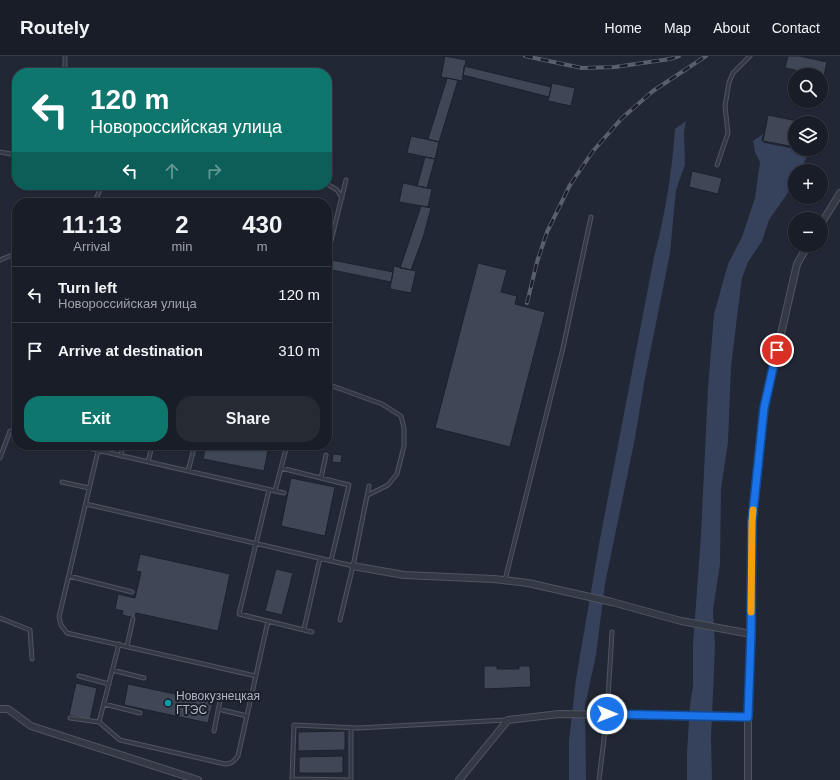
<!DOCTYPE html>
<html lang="en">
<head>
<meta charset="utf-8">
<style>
	:root { --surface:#191d27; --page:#262a33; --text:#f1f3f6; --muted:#9fa2a7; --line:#373b44; --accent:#0f766e }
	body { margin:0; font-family:Arial,sans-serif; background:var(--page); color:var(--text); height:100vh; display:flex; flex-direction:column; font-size:15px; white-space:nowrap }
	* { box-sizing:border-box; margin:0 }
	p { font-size:13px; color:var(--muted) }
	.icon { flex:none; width:22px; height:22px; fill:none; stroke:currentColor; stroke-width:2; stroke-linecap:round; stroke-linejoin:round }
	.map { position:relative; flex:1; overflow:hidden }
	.sheet { position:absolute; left:12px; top:142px; width:320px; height:252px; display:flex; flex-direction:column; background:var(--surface); border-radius:16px; box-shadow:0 1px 3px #0004,0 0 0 1px var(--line) }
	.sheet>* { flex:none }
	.banner { position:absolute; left:12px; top:12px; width:320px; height:122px; border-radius:16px; box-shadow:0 1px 3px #0004,0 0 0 1px var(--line); background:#0f766e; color:#fff; overflow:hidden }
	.fabs { position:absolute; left:788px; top:12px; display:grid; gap:8px }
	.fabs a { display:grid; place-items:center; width:40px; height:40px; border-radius:50%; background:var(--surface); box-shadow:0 1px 3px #0004,0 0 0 1px var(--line); font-size:20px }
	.pin { position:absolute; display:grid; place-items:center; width:34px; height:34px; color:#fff; margin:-17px; border:2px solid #fff; border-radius:50%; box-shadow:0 1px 4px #0007 }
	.me { position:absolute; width:44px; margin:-22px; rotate:91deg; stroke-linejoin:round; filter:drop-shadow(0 0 3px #0008) }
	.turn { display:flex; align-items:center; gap:14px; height:84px; padding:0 12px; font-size:18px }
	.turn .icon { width:52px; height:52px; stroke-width:2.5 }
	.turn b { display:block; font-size:28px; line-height:34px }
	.lanes { display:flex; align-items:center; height:38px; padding:0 12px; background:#0003; justify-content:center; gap:20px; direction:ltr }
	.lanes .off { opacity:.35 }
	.eta { display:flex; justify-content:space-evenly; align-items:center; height:68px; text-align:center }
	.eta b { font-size:24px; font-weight:700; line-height:28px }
	.action { display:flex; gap:8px; margin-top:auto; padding:8px 12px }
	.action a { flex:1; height:46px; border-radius:16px; background:var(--accent); color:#fff; font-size:16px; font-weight:700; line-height:46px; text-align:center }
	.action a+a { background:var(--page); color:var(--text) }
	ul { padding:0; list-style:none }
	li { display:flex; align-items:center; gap:12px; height:56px; padding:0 12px; border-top:1px solid var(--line) }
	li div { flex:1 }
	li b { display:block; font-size:15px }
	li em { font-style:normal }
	header { display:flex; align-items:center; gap:24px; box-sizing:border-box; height:56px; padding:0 20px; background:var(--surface); border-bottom:1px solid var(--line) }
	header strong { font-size:19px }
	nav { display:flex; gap:22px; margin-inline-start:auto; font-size:14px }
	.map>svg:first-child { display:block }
	.water { fill:#36415b }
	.building { fill:#3f4757; stroke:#1c212c }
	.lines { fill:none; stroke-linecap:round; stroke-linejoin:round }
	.lane-casing { stroke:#4f5460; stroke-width:5 }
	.street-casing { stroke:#4f5460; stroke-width:8 }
	.lane { stroke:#343a45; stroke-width:3 }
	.street { stroke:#343a45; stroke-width:6 }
	.rail-casing { stroke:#585f6e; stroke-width:4 }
	.rail { stroke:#1a1f2a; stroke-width:2.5; stroke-dasharray:8; stroke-linecap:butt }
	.route-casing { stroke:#114b97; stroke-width:10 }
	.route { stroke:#1a73e8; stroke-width:7 }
	.slow { stroke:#f59e0b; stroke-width:7 }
	.culture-dot { fill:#0f9aa8; stroke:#1a1f2a; stroke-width:1.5 }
	.labels { text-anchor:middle; stroke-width:4; stroke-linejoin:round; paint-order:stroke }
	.poi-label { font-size:12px; fill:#aeb4c2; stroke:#1a1f2a; text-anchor:start }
</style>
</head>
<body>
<header>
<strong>Routely</strong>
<nav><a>Home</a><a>Map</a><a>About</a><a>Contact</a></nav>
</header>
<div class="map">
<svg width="840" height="724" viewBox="0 0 840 724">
	<rect width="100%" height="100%" fill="#212734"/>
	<!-- water -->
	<path class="water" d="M686,65L684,76L685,109L676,134L670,197L645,322L635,382L605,528L596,599L585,650L586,722V724H569V685L576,623L600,483L654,201C665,160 672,116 675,73Z
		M763,78L761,85L765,87L809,96L800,115H795V124L787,138L769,164L762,185L748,206L742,222L738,253L731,311L728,386L721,433L720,508L713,554L715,591L711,682L712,724H687V696L690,649L693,630V589L701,479L708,332L714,258L728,208L742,181L755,142L760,106L755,96L753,85Z"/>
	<!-- building -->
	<path class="building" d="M445,0L466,4L462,25L441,21Z
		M788,0H799L827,6L824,20L785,12Z
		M464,10L551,31L549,41L463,19Z
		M447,22L458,24L439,86L428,83Z
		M552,27L575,32L571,50L548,45Z
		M768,59L807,67H795V91L763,85Z
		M411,80L439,86L435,103L407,97Z
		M425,101L435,103L427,132L417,130Z
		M692,115L722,122L718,138L689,131Z
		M403,127L432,133L428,151L399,146Z
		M102,143L118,147H101Z
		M421,150L431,152L423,182L411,214L400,212Z
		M327,203L393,216L391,226L327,213Z
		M478,207L507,214L501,236L517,240L515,248L545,256L510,391L435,372Z
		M394,210L416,215L411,237L390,233Z
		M153,389H168L167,392Z
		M206,389H269L264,415L203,403Z
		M333,398L342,399L341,407L332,406Z
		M291,422L335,431L325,480L281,470Z
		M140,498L230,518L218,575L136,557L135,562L122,559L123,555L115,553L118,538L135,542L141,516L136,515Z
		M276,513L293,517L282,559L265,555Z
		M484,610H497V613H519V610H530L531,631L484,633Z
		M76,627L97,632L90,664L69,659Z
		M128,628L213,646L208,667L124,649Z
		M345,675V694L298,695V676Z
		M343,700V717H299V701Z"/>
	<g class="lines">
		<defs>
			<path id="lane" d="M65,17V0
				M0,96L17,99
				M717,109L728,77L725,50L729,26L733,17L750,0
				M327,128L337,134L342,142
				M157,129H173
				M94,147L99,136L103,129
				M327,173L334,174
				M327,201L346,124
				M0,204L17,197
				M327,328L382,348L401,360L404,372V390L397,418L388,429L368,439
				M75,389L284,437
				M98,395L59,561L61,569L67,577L256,620
				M121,400L123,389
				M0,402L10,375H17
				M148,406L151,394
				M281,412L349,429L331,505
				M188,415L195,389
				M321,422L326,399
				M62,426L89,432
				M269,434L239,558L312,576
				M275,435L287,389
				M86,448L353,510
				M69,520L132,536
				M505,524L563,292L591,161
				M0,562L30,574L32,603
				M340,564L353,510L369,430
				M304,573L320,502
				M127,590L133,563
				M112,614L144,622
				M79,620L109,628
				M104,648L140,657
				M218,653L247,660
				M70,662L99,666L120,684L225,708C232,708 234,705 238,700L268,565
				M99,666L119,588
				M351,672V724L292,723L294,669L358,672L506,664
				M214,675L221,640
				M599,724L607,658L612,576"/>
			<path id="street" d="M821,168L840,137
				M353,510L404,519L494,523L528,527L612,546L681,565L751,578
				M0,653H8L31,670L198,724
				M459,724L508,664L559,658L748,661
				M748,724V661L751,578L752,466L764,352L797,208L808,189"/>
		</defs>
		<!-- lane casing -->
		<use href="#lane" class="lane-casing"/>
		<!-- street casing -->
		<use href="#street" class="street-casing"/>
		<!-- lane -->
		<use href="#lane" class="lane"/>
		<!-- street -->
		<use href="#street" class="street"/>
		<defs>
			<path id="rail" d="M525,0L582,12L615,11L670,3L679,0
				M527,247L537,206L547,176L570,129L593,95L622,62L653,35L706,0"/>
		</defs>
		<!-- rail casing -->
		<use href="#rail" class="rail-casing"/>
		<!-- rail -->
		<use href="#rail" class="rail"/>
	</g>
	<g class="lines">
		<defs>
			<path id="route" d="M607,658L748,661L751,578L752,466L764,352L777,294"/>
		</defs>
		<!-- route casing -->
		<use href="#route" class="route-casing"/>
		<!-- route -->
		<use href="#route" class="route"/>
		<!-- slow -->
		<path class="slow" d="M751,556L752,466L753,454"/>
	</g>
	<!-- markers -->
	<circle class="culture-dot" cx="168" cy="647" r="4"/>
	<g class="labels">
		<!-- poi labels -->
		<g class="poi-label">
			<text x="176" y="644">Новокузнецкая<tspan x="176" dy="14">ГТЭС</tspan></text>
		</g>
	</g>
</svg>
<div class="fabs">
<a><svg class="icon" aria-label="search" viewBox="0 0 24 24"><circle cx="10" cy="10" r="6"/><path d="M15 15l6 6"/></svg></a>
<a><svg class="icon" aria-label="layers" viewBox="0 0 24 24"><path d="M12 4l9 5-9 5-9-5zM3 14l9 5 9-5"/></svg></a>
<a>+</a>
<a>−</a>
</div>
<div class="pin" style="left:777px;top:294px;background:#d93025"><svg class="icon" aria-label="arrive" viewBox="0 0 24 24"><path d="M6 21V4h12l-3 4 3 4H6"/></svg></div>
<svg class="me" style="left:607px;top:658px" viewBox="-20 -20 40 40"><circle r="17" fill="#1a73e8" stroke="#fff" stroke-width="3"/><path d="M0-11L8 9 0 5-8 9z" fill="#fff"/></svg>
<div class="banner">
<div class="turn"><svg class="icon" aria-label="left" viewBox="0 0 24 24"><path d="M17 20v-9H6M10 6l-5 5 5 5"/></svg><div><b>120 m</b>Новороссийская улица</div></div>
<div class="lanes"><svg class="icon" aria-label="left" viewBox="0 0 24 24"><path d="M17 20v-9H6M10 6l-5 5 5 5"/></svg><svg class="icon off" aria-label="ahead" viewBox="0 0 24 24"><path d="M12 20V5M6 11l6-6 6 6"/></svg><svg class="icon off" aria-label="right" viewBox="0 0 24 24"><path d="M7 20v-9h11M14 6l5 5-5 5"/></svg></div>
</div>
<section class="sheet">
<div class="eta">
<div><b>11:13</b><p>Arrival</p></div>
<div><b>2</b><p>min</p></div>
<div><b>430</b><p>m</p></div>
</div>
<ul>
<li><svg class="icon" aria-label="left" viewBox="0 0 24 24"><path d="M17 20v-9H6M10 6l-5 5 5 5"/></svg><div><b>Turn left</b><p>Новороссийская улица</p></div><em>120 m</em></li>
<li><svg class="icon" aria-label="arrive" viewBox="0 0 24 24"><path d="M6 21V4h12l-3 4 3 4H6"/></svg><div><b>Arrive at destination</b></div><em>310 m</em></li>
</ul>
<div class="action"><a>Exit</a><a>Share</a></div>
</section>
</div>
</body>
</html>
